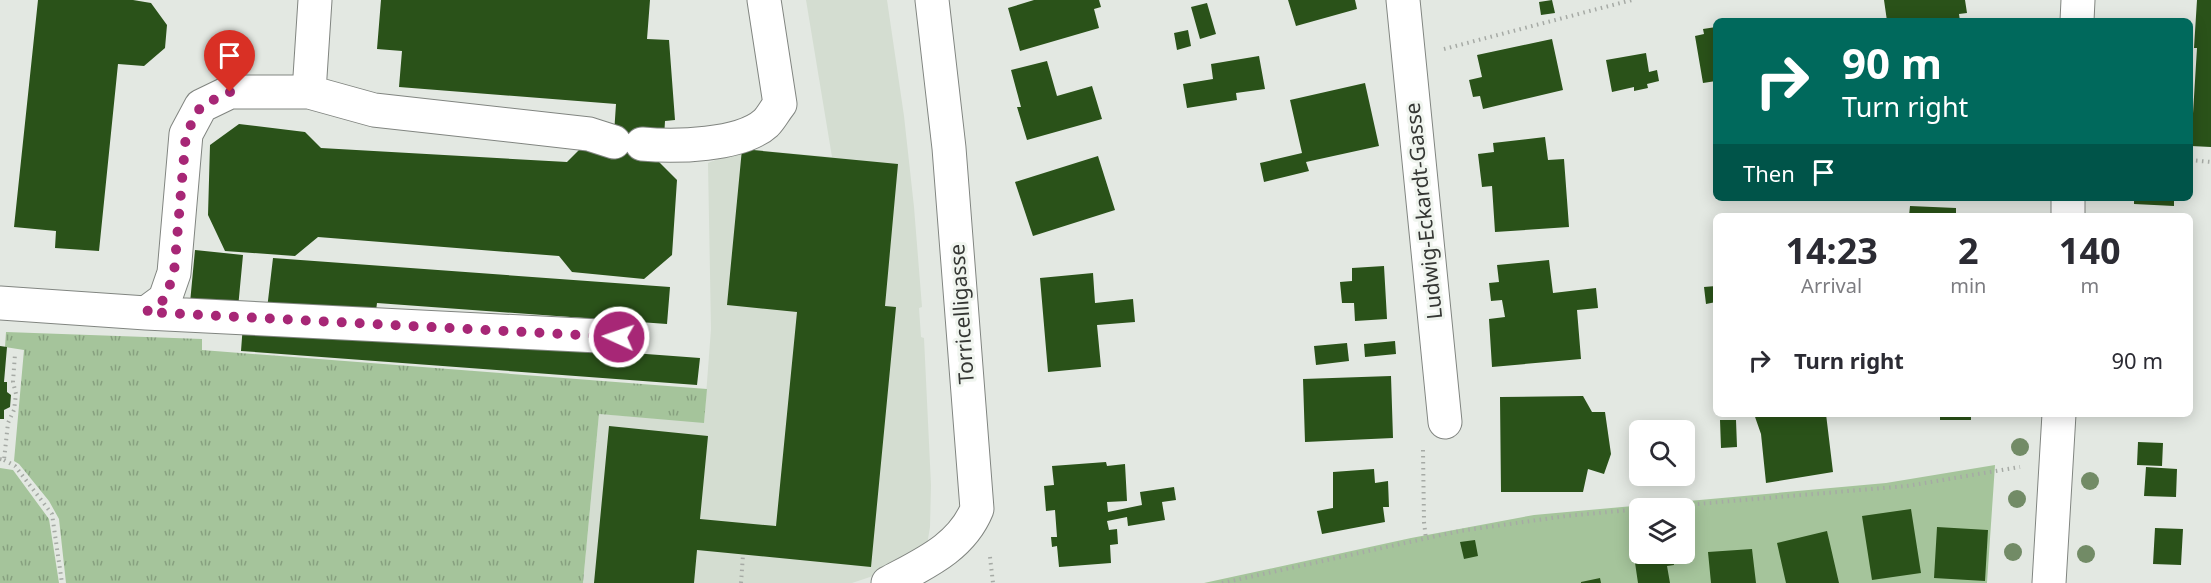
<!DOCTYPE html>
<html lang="en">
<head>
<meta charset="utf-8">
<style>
	:root { --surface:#fff; --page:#f2f2f3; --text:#2b2b33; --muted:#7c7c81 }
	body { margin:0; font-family:"Noto Sans",sans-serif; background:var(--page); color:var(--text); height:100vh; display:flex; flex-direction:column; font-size:22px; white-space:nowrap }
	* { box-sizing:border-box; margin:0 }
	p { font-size:20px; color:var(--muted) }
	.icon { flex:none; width:33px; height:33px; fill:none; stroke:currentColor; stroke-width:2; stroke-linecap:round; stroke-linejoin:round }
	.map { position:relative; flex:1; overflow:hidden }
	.sheet { position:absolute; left:1713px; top:213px; width:480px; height:204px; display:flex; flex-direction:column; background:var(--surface); border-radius:9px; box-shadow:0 3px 15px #0003 }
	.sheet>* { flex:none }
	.top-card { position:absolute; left:1713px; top:18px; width:480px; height:183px; border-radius:9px; box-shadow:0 3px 15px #0003; background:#00695c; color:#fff; overflow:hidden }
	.controls { position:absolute; left:1629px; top:420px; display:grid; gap:12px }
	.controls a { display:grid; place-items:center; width:66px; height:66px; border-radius:9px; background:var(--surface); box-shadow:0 3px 15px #0003; font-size:30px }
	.pin { position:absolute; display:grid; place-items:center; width:51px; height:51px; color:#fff; margin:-62px -26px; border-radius:50% 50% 50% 0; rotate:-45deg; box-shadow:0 0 6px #0007 }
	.pin .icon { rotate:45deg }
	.me { position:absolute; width:66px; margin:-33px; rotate:273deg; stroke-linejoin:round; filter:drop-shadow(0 0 4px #0008) }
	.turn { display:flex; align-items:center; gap:21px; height:126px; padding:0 30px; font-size:27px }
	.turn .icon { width:78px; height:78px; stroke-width:2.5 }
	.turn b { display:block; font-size:42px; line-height:51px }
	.then { display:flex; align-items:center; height:57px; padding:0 30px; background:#0003; gap:12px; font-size:22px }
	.eta { display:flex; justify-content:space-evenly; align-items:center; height:102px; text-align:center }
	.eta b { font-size:36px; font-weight:700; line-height:42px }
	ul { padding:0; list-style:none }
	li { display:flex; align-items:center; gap:18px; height:90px; padding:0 30px }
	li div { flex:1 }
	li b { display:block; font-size:22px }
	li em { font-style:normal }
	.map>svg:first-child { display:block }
	.built { fill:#d4ddd1 }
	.grass { fill:url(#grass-tufts) }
	.garden { fill:#a5c49b; fill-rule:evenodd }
	.building { fill:#2a5219 }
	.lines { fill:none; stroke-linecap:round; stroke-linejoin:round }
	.minor-casing { stroke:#818580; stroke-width:35 }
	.path { stroke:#a6aaa5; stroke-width:4; stroke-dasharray:1.5 4.5; stroke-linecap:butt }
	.minor { stroke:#fff; stroke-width:33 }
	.tree { fill:#728b66 }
	.route { stroke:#a72776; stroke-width:10; stroke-dasharray:0 18 }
	.labels { text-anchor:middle; stroke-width:6; stroke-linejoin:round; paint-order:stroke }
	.street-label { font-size:21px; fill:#353734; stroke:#f0f5ef }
</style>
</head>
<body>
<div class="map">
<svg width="2211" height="583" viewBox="0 0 2211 583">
	<defs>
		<pattern id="grass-tufts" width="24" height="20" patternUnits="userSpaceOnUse" patternTransform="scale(1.5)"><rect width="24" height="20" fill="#a5c49b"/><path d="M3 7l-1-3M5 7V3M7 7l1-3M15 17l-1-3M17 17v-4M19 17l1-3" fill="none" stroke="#87a07f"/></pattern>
	</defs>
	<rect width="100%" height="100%" fill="#e3e8e2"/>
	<!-- built -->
	<path class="built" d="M806,0H887L904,116L914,207L922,307L919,308L921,337L924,338L931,485L930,527L927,545L900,567L852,583H583L599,414L704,422L711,329L708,163L742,149L832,157Z"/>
	<!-- grass -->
	<path class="grass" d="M6,332L202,339V350L707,389L704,423L599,414L583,583H66L59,519L49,501L19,464L14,461L24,350L5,347Z
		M0,468L13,470L49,519L59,583H0Z"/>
	<!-- garden -->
	<path class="garden" d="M1995,465L1987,583H1204L1411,538L1534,515L1886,483ZM1640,508H1684V554H1640Z"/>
	<!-- building -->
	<path class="building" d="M38,0H133L151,3L167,25L165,48L144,66L118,64L99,251L55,248L56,231L14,227Z
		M381,0H650L647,39L669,40L675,120L665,121L664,138L654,157L677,180L672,255L644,279L572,272L559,256L318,237L295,256L225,251L208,215L210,145L239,124L305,132L321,148L567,162L583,146L613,149L616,104L399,87L402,51L377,49Z
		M1034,0H1099L1101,7L1094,9L1099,28L1020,51L1008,8Z
		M1288,0H1355L1357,9L1296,26Z
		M1552,0L1555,13L1541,15L1539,2Z
		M1884,0H1965L1967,13L1959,14L1960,21H1887Z
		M2197,0H2211V147L2191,146L2197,48H2194Z
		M1207,3L1216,34L1200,39L1191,7Z
		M1716,27V81L1703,83L1695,36L1704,34L1703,29Z
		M1188,30L1191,46L1177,50L1174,33Z
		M1552,39L1563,90L1483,109L1480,96L1473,97L1469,80L1482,77L1477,55Z
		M1646,53L1649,72L1657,70L1659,81L1647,84L1648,88L1634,91V87L1612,92L1606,60Z
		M1259,56L1265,89L1236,93L1237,100L1187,108L1183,84L1213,79L1211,64Z
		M1047,61L1057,96L1092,86L1102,119L1027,140L1017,107H1021L1011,70Z
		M1365,83L1379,146L1306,162L1309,171L1264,182L1260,163L1302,153L1290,100Z
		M1545,137L1548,160L1564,159L1569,227L1495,232L1492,186L1482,187L1478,154L1494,152L1493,143Z
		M742,149L898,164L885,306L896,307L871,567L697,550L694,583H594L609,426L708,436L700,519L776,526L797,312L727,305Z
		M1098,156L1115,210L1033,236L1015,182Z
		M2134,198H2174V206L2134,204Z
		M1910,206L1956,208V216H1909Z
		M195,250L243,255L238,308L190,303Z
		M273,258L670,287L667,324L377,303L375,319L267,309Z
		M1549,260L1553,293L1596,288L1598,308L1577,310L1581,359L1492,367L1489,319L1505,317L1502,300L1491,301L1489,283L1499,282L1497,265Z
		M1384,266L1387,319L1355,321L1354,303H1342L1340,282L1352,281V268Z
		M1093,273L1095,303L1133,299L1135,322L1097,325L1101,367L1048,372L1040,278Z
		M1716,286V302L1706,304L1704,287Z
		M243,324L700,358L697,385L241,351Z
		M1395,341L1396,354L1365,357L1364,344Z
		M1347,343L1349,361L1316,365L1314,346Z
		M0,346L7,347L4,382H7V392L11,395L10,407L4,410V419H0Z
		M1391,376L1393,438L1305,442L1303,379Z
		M1583,396L1592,412H1605L1611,454L1604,474L1588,469L1583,492H1501L1500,397Z
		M1754,414H1826L1833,472L1766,483L1761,434Z
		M1940,414H1971V420H1940Z
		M1720,420H1736L1737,447L1721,448Z
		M2138,442L2163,443L2162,466L2137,465Z
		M1106,462L1107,466L1125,464L1127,501L1107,502L1108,512L1142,505L1140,492L1174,487L1176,500L1162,502L1165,520L1128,526L1127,517L1107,521L1109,530L1117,529L1118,544L1110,545L1111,563L1059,567L1057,546L1052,547L1051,537H1057L1055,510L1046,511L1044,486L1054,485L1052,466Z
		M2146,467L2177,469L2176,497L2144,496Z
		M1374,469L1375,483L1388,481L1389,507H1383L1385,522L1322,534L1317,511L1333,508V472Z
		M1911,509L1921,573L1872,580L1862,516Z
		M1937,527L1988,530L1985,581L1934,578Z
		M2155,528L2183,529L2181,565L2153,564Z
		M1827,531L1839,583H1786L1777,543Z
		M1475,540L1478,556L1464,559L1460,542Z
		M1640,548V554H1673L1674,565L1667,566L1670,583H1638L1633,549Z
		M1752,549L1756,583H1711L1708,552Z
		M1600,578L1601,583H1581V582Z"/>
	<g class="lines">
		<defs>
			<path id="minor" d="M1403,0L1445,422
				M2077,21L2078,0
				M309,92L374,110L589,134L614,142
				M642,144C674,147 741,146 766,123C771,118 775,110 780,104L764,0
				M2068,216V198
				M0,303L146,313L619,337
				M146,313L165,299L174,273L186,134L201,106L230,92H309L315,0
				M888,583C923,564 961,548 977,509L949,148L932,0
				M2049,583L2059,414"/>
		</defs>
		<!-- minor casing -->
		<use href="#minor" class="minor-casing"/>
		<!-- path -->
		<path class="path" d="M1444,49L1632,0
			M2190,160L2211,162
			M1423,450L1424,522L1426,539
			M0,459L4,460L8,423L14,410L16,394L13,382L15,354
			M4,460L15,466L52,514L62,583
			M1650,508L1907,486L2020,467
			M990,557L993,583
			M741,583L743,555
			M1222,583L1460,531L1566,516L1640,509"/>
		<!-- minor -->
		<use href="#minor" class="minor"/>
	</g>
	<!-- trees -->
	<g class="tree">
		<circle cx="2020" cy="447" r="9"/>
		<circle cx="2090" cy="481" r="9"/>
		<circle cx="2017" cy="499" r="9"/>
		<circle cx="2013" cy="552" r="9"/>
		<circle cx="2086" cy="554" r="9"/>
	</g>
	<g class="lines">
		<!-- route -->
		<path class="route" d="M230,92L201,106L186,134L174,273L165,299L146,312L619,337"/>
	</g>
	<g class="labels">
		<!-- street labels -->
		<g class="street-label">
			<text transform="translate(1424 211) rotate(-96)" y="7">Ludwig-Eckardt-Gasse</text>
			<text transform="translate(962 314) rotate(-94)" y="7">Torricelligasse</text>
		</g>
	</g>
</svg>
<div class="controls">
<a><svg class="icon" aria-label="search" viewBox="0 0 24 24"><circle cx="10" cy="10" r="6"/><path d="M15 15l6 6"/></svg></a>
<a><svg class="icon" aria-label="layers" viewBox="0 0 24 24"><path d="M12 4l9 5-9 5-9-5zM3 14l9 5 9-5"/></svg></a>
</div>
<div class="pin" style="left:230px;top:92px;background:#d93025"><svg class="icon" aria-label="arrive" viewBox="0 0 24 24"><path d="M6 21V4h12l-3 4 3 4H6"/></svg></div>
<svg class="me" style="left:619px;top:337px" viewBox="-20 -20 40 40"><circle r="17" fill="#a72776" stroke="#fff" stroke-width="3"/><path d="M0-11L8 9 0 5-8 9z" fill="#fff"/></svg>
<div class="top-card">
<div class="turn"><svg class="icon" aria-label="right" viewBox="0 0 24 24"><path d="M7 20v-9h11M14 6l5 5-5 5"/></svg><div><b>90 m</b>Turn right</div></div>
<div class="then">Then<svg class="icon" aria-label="arrive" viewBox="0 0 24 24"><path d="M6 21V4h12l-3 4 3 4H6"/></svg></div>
</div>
<section class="sheet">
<div class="eta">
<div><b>14:23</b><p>Arrival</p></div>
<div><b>2</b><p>min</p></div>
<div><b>140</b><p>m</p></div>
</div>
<ul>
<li><svg class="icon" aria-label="right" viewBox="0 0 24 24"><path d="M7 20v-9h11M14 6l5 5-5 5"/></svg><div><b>Turn right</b></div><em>90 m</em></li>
</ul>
</section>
</div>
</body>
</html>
